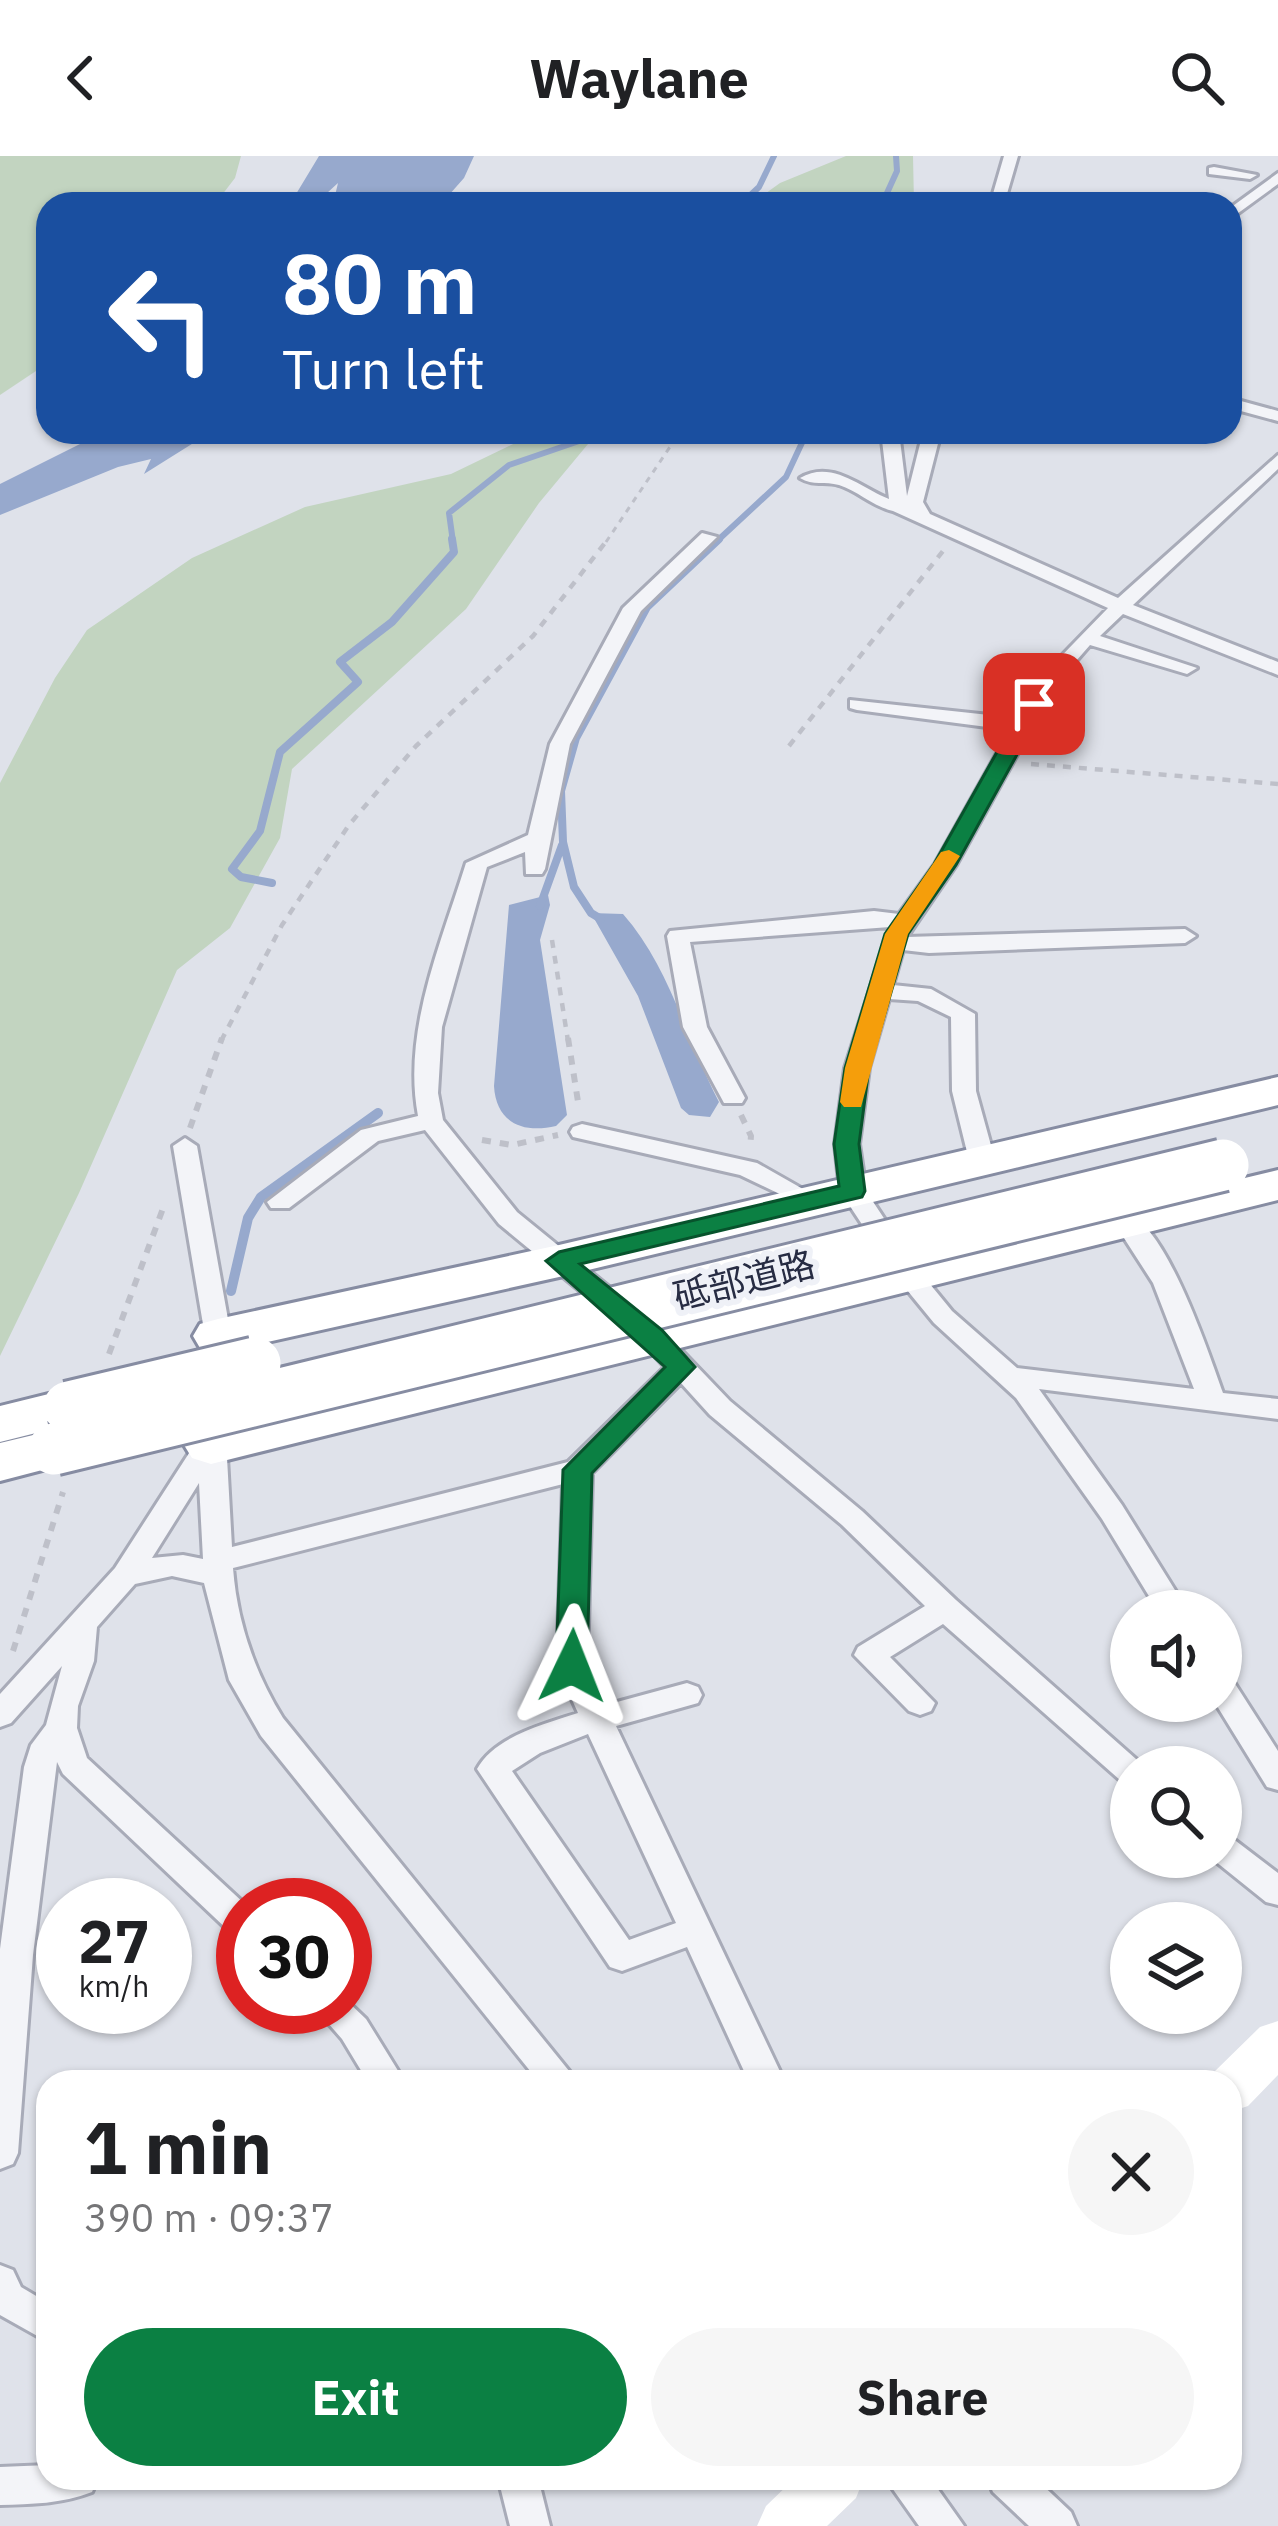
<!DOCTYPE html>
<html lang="en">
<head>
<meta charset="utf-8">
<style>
	:root { --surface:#fff; --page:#f6f6f6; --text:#202124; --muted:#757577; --accent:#0b8043 }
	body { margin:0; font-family:"IBM Plex Sans","Noto Sans JP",sans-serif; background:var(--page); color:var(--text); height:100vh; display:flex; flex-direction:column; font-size:45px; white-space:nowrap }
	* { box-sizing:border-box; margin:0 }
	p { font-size:39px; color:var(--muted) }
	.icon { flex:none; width:66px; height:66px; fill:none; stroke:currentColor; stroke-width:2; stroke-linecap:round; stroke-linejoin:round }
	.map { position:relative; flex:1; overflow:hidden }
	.panel { position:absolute; left:36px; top:1914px; width:1206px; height:420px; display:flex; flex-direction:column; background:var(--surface); border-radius:36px; box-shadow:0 3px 9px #0004 }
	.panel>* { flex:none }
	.banner { position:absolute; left:36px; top:36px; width:1206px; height:252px; border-radius:36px; box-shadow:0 3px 9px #0004; background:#1a4fa0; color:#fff; overflow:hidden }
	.buttons { position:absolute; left:1110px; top:1434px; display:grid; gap:24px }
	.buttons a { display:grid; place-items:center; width:132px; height:132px; border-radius:50%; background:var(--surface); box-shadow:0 3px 9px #0004; font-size:60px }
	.speed { position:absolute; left:36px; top:1722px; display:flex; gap:24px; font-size:60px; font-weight:700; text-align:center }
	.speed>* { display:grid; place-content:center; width:156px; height:156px; border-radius:50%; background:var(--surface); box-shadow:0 3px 9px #0004; line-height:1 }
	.speed small { font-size:30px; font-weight:400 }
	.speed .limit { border:18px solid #d22; background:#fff; color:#111 }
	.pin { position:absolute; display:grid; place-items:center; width:102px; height:102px; color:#fff; margin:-51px; border-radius:24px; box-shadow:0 6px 18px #0006 }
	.me { position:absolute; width:132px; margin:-66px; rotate:2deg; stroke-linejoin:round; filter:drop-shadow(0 0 9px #0008) }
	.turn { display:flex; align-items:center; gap:42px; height:252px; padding:0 48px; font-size:54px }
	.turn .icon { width:156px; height:156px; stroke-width:2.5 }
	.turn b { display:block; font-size:84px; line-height:102px }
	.round { display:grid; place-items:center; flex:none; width:126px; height:126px; border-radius:63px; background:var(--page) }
	.summary { display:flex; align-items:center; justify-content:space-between; height:204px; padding:0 48px }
	h1 { font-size:72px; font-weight:700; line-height:90px }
	.action { display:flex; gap:24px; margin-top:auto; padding:24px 48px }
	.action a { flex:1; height:138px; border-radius:72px; background:var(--accent); color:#fff; font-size:48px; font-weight:700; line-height:138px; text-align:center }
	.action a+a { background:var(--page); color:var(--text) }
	header { display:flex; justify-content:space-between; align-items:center; height:156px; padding:0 48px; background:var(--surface); font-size:54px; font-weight:700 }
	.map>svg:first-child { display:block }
	.green { fill:#c2d4c0 }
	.water { fill:#97a9cd }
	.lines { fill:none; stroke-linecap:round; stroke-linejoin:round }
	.stream-far2 { stroke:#97a9cd; stroke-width:6 }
	.stream-far1 { stroke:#97a9cd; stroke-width:8 }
	.stream { stroke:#97a9cd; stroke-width:10 }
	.street-casing { stroke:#a8abb8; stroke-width:6 }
	.highway-casing { stroke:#868ca2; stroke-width:6 }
	.path-far2 { stroke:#bec0c9; stroke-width:3; stroke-dasharray:6 6; stroke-linecap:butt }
	.path-far1 { stroke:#bec0c9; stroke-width:4.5; stroke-dasharray:8 8; stroke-linecap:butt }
	.path { stroke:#bec0c9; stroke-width:6; stroke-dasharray:9 9; stroke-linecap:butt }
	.street { fill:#f3f4f8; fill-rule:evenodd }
	.secondary { fill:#fff; fill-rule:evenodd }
	.highway { fill:#fff; fill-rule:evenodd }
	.highway-bridge-casing { stroke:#868ca2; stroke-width:57; stroke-linecap:butt }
	.highway-bridge { stroke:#fff; stroke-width:51 }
	.route { fill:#0b8043; stroke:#07532c; stroke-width:3 }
	.slow { fill:#f59e0b }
	.labels { text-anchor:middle; stroke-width:12; stroke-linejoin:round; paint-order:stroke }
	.street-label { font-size:36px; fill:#272c43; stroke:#eff1f7 }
</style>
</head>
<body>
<header><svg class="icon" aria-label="back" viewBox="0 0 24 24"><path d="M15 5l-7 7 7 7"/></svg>Waylane<svg class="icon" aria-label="search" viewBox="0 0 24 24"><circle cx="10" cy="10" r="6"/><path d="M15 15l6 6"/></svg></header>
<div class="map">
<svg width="1278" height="2370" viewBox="0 0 1278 2370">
	<rect width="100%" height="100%" fill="#dfe2ea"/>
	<!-- green -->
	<path class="green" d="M0,0H241L235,22L215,48H48V207L0,239Z
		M846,0H913L914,47L751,48L780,27Z
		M538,276H598L539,347L466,453L292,613L280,682L230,772L177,814L79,1037L0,1200V627L55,522L87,474L192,402L305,351L451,318Z"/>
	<!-- water -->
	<path class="water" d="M319,0H474L464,22L441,48H333L338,27L315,48H290Z
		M104,276H211L144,318L151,303L118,311L0,359V328Z
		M548,739L550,749L540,784L567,959L556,970C522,978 496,966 494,930L509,749Z
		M591,757L623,758C670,811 687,885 719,946L710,961L689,959L681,952L638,840Z"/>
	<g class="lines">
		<!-- stream-far2 -->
		<path class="stream-far2" d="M741,48L759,31L774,0
			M882,48L897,15L896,0
			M453,386L449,357L509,309L585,283L590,276
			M716,386L786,321L807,276"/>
		<!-- stream-far1 -->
		<path class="stream-far1" d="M272,727L241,721L232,713L260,675L280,596L358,526L340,506L392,466L454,396L452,383
			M540,750L562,689
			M601,763L591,757L574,731L563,686L561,635L576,582L647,451L719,383"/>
		<!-- stream -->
		<path class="stream" d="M231,1135L248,1062L261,1041L378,957"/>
		<defs>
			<path id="street" d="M1004,0H1018L1004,48H990Z
				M1214,11L1257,19L1250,23L1209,18V12Z
				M1278,17V28L1230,63V52Z
				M1230,242L1278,255V265L1230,252Z
				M881,276H899L907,340L923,276H941L923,346L930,358L1118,442L1278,299V313L1133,449L1278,506V519L1123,458L1100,480L1197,512L1187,518L1090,489L1056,528L956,709L907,781L1185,773L1196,780L1185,787L929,797L903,794L893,829L931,833L975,858L976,935L995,1004L982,1012L969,1004L952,935L951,861L918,845L889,843L869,912L859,988L866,1035L916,1111L952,1155L1017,1212L1194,1233L1153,1127L1113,1065L1126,1057C1166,1068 1209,1198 1223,1237L1278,1243V1263L1039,1233L1122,1349L1188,1455H1158L1102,1363L1016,1242L934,1167L898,1123L840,1035L835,988L845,912L890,771L690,786L707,871L745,942L742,947H724L683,871L667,780L670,775L874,755L899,758L935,708L1010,574L857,554L850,552V544L1017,562L1040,522L1108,452L893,355C872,350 858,335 839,329C825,325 813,330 800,322C832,303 861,332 889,343Z
				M702,377L717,381L641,455L570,588L545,713L542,718H526L525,696L487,711L442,871L438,937L443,964L517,1056L662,1174L730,1245L862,1355L956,1444L1145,1611H1131V1627L1120,1624L943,1468L890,1501L935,1547L931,1555L920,1559L909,1555L854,1499L858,1491L925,1450L842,1369L710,1259L681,1227L592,1317L587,1510L606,1549L687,1527L698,1531L702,1539L698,1547L616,1570L785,1926H749L687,1791L622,1815L610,1811L477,1613C495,1580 545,1568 578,1557L557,1510L563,1328L233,1412C237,1466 255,1517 283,1562L578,1926H539L261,1580L229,1524L204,1427L172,1420L135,1428L97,1471L94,1505L78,1550L77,1572L87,1602L246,1749L243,1781L231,1777L63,1618L57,1606L33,1799L18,1997L13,2008L0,2013V1793L24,1611L31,1589L46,1569L62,1510L11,1567L0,1571V1538L115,1412L202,1277H222L226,1284L232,1391L568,1306L665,1211L642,1186L499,1068L425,974L378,985L289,1052H271L267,1046L361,974L418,960C402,875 441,788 466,707L528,679L550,588L623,452ZM199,1327L203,1403L183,1399L152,1402ZM588,1578L676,1767L629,1784L512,1615L540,1597Z
				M582,968L757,1007L824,1045L811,1053L740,1019L573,981L570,976L573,971Z
				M185,982L197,990L231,1180V1197L217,1206L203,1197L205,1180L173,990Z
				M1221,1519L1232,1523L1278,1595V1634L1267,1631L1214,1545H1221Z
				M1221,1678L1232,1682L1278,1717V1749L1266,1746L1210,1701H1221Z
				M345,1843L366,1863L405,1926H368L342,1883L314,1851H345Z
				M0,2109L13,2114L21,2131L48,2147V2186L0,2159Z
				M48,2309V2322H98L92,2336C61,2348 32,2348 0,2349V2311Z
				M498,2322H538L550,2370H510Z
				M885,2322H930L964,2370H919Z
				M987,2322H1035L1071,2356L1077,2370H1029L993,2336Z"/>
			<path id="highway" d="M1278,921V949L559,1121L218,1197L200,1192L193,1180L200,1168L218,1163L559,1089Z
				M1278,1014V1044L211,1308L192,1302L184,1289L192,1276L211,1270Z
				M69,1233L88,1238L95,1251L88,1264L0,1286V1250Z
				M54,1274L73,1280L81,1293L73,1306L0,1325V1287Z"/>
		</defs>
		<!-- street casing -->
		<use href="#street" class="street-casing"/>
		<!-- highway casing -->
		<use href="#highway" class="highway-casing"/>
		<!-- path-far2 -->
		<path class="path-far2" d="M606,386L680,276"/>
		<!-- path-far1 -->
		<path class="path-far1" d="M789,590L943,395
			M1031,608L1278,628
			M552,784L568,885
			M221,885L282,769L349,669L416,590L533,480L608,383"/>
		<!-- path -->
		<path class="path" d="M568,882L579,952
			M741,959L751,980L750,992
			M190,972L222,882
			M482,984L512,989L558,979
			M109,1198L165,1047
			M13,1495L63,1336"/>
		<!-- street -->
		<use href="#street" class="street"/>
		<!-- secondary -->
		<path class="secondary" d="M1278,1865V1919L1248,1950L1230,1956V1926H1208L1212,1918L1260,1871Z
			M795,2322H864L856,2342L827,2370H757L766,2350Z"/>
		<!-- highway -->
		<use href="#highway" class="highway"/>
		<defs>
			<path id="highway-bridge" d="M69,1251L255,1207
				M54,1293L1223,1009"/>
		</defs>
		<!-- highway-bridge casing -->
		<use href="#highway-bridge" class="highway-bridge-casing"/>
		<!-- highway-bridge -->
		<use href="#highway-bridge" class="highway-bridge"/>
	</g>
	<!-- route -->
	<path class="route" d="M1034,541L1045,548L956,709L908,778L869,912L859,988L865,1035L862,1041L580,1108L662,1174L695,1211L592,1317L587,1510L582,1518H561L556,1510L563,1314L665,1211L546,1105L559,1096L839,1030L834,988L845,912L885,778L934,708L1024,548Z"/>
	<!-- slow -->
	<path class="slow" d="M949,694L960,700L908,778L861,951H844L840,946L845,912L885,778L941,696Z"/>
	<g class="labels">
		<!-- street labels -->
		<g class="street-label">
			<text transform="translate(744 1124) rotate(-14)" y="13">砥部道路</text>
		</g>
	</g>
</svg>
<div class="buttons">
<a><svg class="icon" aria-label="sound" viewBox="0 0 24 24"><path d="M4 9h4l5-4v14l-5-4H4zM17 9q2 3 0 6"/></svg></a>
<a><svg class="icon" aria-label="search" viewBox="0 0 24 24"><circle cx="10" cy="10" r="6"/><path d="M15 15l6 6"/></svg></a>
<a><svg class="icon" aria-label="layers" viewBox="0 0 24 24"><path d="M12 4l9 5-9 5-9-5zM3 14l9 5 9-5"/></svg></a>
</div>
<div class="speed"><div>27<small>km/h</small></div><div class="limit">30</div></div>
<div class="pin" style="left:1034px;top:548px;background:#d93025"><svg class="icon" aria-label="arrive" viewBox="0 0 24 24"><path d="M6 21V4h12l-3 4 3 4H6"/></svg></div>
<svg class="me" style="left:572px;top:1510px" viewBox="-20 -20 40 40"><path d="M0-17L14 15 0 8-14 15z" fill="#0b8043" stroke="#fff" stroke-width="4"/></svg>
<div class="banner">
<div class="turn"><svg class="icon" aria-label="left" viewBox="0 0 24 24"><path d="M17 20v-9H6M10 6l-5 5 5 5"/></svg><div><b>80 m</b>Turn left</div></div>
</div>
<section class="panel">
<div class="summary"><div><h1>1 min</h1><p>390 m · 09:37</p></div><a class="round"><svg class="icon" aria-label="close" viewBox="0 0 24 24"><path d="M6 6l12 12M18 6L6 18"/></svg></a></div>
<div class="action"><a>Exit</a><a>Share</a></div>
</section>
</div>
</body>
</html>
